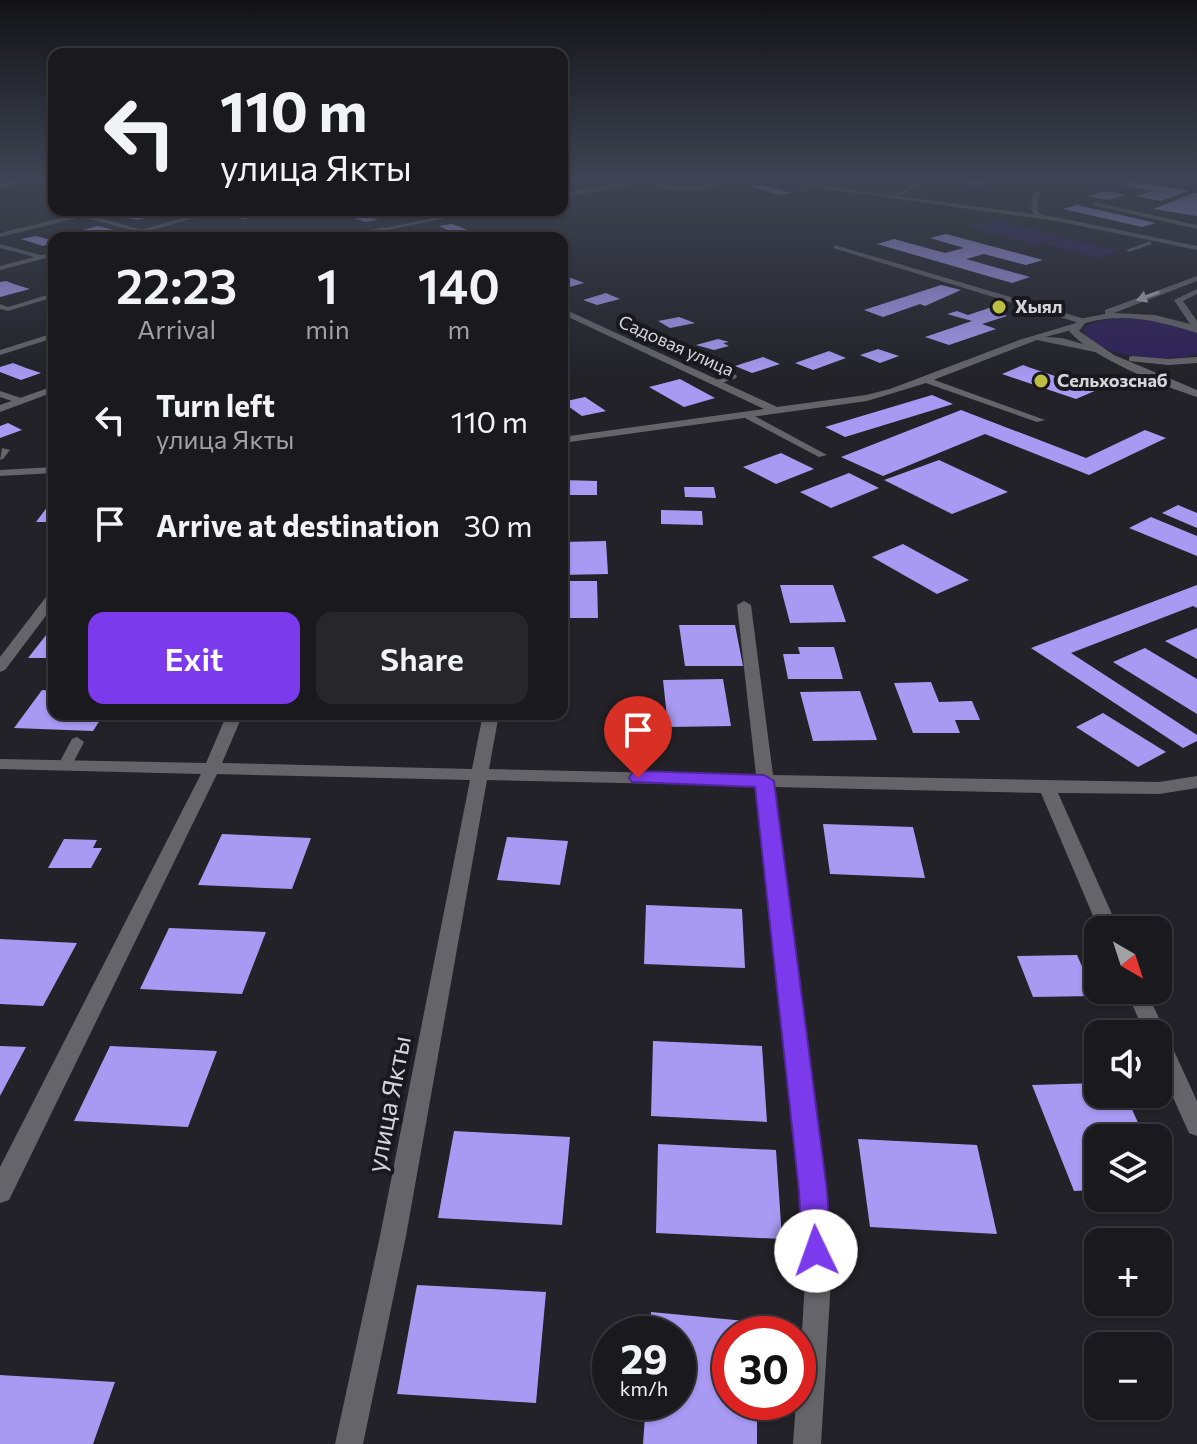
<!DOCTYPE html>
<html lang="en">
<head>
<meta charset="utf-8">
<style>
	:root { --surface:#1a1a1e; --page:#27272b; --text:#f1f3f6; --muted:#9fa1a4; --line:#38383c; --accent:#7c3aed }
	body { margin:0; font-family:Commissioner,sans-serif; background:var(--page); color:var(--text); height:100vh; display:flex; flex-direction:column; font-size:30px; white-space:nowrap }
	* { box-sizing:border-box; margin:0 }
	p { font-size:26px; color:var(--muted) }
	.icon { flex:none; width:44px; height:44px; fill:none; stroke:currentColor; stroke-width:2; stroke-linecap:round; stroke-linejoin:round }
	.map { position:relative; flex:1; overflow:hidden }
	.panel { position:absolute; left:48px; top:232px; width:520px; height:488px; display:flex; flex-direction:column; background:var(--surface); border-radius:16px; box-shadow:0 2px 6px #0004,0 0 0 2px var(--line) }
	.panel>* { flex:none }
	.top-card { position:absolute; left:48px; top:48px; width:520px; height:168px; border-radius:16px; box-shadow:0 2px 6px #0004,0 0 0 2px var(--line); background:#1a1a1e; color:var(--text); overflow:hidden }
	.needle { width:52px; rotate:141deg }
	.tools { position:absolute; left:1084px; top:916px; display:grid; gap:16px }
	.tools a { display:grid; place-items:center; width:88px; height:88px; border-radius:16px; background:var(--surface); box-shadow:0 2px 6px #0004,0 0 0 2px var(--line); font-size:40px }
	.speed { position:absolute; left:592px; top:1316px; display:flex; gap:16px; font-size:40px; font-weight:700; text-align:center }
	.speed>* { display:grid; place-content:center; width:104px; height:104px; border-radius:50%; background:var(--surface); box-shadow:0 2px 6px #0004,0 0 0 2px var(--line); line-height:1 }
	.speed small { font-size:20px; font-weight:400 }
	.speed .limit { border:12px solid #d22; background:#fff; color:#111 }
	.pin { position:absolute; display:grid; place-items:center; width:68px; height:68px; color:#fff; margin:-82px -34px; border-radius:50% 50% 50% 0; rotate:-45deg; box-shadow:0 0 8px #0007 }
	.pin .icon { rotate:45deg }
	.me { position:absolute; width:88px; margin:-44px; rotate:357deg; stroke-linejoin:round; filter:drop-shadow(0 0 6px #0008) }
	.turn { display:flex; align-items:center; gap:28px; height:168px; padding:0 40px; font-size:36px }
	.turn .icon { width:104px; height:104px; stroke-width:2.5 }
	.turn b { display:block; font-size:56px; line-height:68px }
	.eta { display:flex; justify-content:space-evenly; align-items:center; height:136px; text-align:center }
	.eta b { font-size:48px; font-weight:600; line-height:56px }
	.primary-button { display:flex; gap:16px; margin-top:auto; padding:16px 40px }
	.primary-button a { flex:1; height:92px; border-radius:16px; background:var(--accent); color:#fff; font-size:32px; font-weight:600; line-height:92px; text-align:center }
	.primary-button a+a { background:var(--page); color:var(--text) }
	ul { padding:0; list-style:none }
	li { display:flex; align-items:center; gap:24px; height:104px; padding:0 40px }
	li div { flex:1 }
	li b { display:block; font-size:30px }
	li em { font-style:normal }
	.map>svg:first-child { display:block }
	.green { fill:#2e2059 }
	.building { fill:#a89af3 }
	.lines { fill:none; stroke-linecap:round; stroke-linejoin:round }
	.service { fill:#656569; fill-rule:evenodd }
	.minor { fill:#656569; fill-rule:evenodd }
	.tertiary { fill:#656569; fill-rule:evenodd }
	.primary { fill:#a9a8b0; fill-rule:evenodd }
	.oneway { fill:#aeaeb2 }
	.route { fill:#7c3aed; stroke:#51269a; stroke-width:2 }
	.poi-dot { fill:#bdbf43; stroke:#19181e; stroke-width:3 }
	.labels { text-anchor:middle; stroke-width:8; stroke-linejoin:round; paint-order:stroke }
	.far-poi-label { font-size:18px; font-weight:bold; fill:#d5d5d9; stroke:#19181e; text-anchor:start }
	.far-street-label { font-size:18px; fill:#d5d5d9; stroke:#19181e }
	.near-street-label { font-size:26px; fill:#d5d5d9; stroke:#19181e }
</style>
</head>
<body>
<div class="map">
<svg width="1197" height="1444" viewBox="0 0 1197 1444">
	<rect width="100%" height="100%" fill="#222228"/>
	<!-- green -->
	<path class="green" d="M994,220L1061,237L1035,245L968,227Z
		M1065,238L1119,251L1099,258L1044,244Z
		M1114,318C1141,318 1173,320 1197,334V354C1171,363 1095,359 1083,330L1087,325Z"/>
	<!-- building -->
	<path class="building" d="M962,178H996L982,186L955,182Z
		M1135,181L1189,191L1161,201L1136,196L1152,191L1123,185Z
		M762,185L792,193L781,195L749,187Z
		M1104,191L1125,195L1108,200L1087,196Z
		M1194,193H1197V216L1153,209Z
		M1077,205L1156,223L1142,227L1063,209Z
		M249,210L269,212L244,219L229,216Z
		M126,212H133L152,216L138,220L110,216Z
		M359,212L378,220L365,222L346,215Z
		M452,224L470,231L457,234L439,226Z
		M98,226L114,230L91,236L75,232Z
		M946,234L1043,260L1026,265L984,254L966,259L1030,277L1012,283L877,244L894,239L945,253L964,248L930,238Z
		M36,236L54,241V243L43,246L21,239Z
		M565,276L571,278L584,283L562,289V277Z
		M6,281L17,285L30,289L0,297V282Z
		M941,285L961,290L925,306L920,304L883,317L864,310Z
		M606,293L620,299L597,305L583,300Z
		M1001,304L1008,306L993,311L1007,316L982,324L996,329L949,345L925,337L972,321L947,314L957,311L968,315Z
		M679,317L695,323L670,328L658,321Z
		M718,339L729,342L723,343L729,346L714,350L696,345Z
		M878,349L899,356L880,363L860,355Z
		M829,351L846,358L813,370L795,363Z
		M763,357L780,364L752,373L735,366Z
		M13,363L26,368L41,373L21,380L0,372V367Z
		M1023,365L1031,368L1097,390L1076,399L1002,374Z
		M680,379L715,398L684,407L649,387Z
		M932,395L953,404L845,437L825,427Z
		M585,397L606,411L582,416L562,402Z
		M961,410L1086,458L1145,430L1166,438L1089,475L985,434L883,476L841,457Z
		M8,423L22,430L0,438V426Z
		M781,453L814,469L776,484L743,467Z
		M939,460L1008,492L952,514L884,480Z
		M849,473L879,488L831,508L800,492Z
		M563,480L597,481V495H562Z
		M684,487H714L716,498L685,497Z
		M54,498V522H36Z
		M1178,505L1197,513V528L1162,513Z
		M661,510L702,511L703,525L661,524Z
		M1151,517L1197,536V556L1129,528Z
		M606,541L608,574L562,575V542Z
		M903,544L969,580L937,594L872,557Z
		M562,581H597L598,618H562Z
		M780,585H833L846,622L790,623Z
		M1197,585V608L1193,606L1071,653L1197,735V741L1183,748L1031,648Z
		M54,625V658H28Z
		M679,625H735L743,666H685Z
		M1197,628V659L1165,641Z
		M798,647H834L843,679H788L783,654H800Z
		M1145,648L1197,679V714L1113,662Z
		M723,679L731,726L668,727L663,680Z
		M931,682L939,702L972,701L980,720H955L960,733H913L894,683Z
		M42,690L54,691V714H104L93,731L14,728Z
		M860,691L877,740L813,741L800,692Z
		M1103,713L1166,752L1138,767L1076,727Z
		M823,824L913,827L925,878L830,874Z
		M222,834L311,838L292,889L198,885Z
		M507,837L568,841L560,885L497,880Z
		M64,839L97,840L93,848H102L91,868H48Z
		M646,905L742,909L745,968L644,964Z
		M169,928L266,932L242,994L140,989Z
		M0,939L77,943L43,1006L0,1004Z
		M1077,955L1095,996L1033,997L1017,956Z
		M653,1041L762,1046L767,1122L651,1116Z
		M0,1046L26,1047L0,1096Z
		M110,1046L217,1051L188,1127L74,1121Z
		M1098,1083V1094H1125L1145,1138H1098V1190L1074,1191L1032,1085Z
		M454,1131L570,1137L562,1225L438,1218Z
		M858,1139L977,1145L997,1234L870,1227Z
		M658,1144L776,1150L782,1239L656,1233Z
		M417,1285L546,1292L536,1403L397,1394Z
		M651,1312L756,1322V1334H730V1402H757V1444H643L646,1402H678V1334H650Z
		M0,1375L115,1382L93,1444H0Z"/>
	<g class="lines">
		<!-- service -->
		<path class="service" d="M641,178L679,187L706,186L747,178L720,186L693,191L666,189L645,182L562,198V194Z
			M928,178H935L892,199L887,198Z
			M1036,190L1039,192L1037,210L1043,217L1040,219L1031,210L1033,192Z
			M1094,202L1197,225V229L1092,205Z
			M50,204L54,205V209L48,207Z
			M473,210H485L383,231L380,229Z
			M82,213L146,231L143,233L82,217L0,237V233Z
			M1150,241L1152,244L1129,252L1126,250Z
			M0,244L44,256L45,257L42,259L0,248Z
			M835,245L1085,319L1086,321L1079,323L833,248Z
			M54,293V297L8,311L0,309V304L8,307Z
			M54,333V338L0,355V350Z
			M733,373L737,376L736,378L716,385L712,382Z
			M923,378H929L1045,420L1037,422L923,382Z
			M0,391L24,399L25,401L21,404L0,397Z
			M743,413H749L827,455L819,457L743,417Z
			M2,448L10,450L3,459L0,460Z
			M77,737L84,742L72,765L70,768H60L58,765L72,739Z"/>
		<!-- minor -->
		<path class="minor" d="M212,210H223L123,238H111Z
			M383,227L401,238H392L382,231L354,238H340Z
			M54,252V256L0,270V266Z
			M562,308L777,407L866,395L890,389L1019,340L1076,323L1080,326L1079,328L1045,337L1062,338L1100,349L1095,352L1037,340L923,384L867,401L562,443V437L764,409L562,314Z
			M54,386V392L0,412V405Z
			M54,467V473L0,476V470Z
			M54,592V605L5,670L0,672V657L49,593Z
			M744,601L751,605L773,775L1159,782L1197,776V788L1159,794L1058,793L1119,930H1099L1041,793L774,787L825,1191L831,1280L821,1444H793L796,1402H798L805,1280L801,1191L757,786L487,780L406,1236L363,1444H335L380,1236L470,780L217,774L9,1200L0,1203V1167L201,774L0,769V759L206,763L227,714H243L222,763L472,769L483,714H499L489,769L756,775L737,605Z
			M1126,990H1146L1197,1101V1136L1189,1133L1158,1064V1034H1145Z"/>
		<!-- tertiary -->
		<path class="tertiary" d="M750,178H764L1056,217L1197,246V250L1056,221Z
			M1197,276V281L1114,313L1155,315L1190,324L1174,300L1197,289V294L1183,301L1197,321V333C1159,321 1125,312 1085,323L1079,331L1114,355L1197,390V397C1163,386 1092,358 1069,331L1079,319L1105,314V310Z
			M1132,356L1168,359L1197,357V363L1168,365L1129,361V357Z"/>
		<!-- primary -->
		<path class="primary" d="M29,178H43L0,188V184Z"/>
	</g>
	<!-- one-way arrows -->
	<defs><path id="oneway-solid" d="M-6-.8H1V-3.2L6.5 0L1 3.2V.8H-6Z" transform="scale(2)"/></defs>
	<use class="oneway" href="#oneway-solid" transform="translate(1148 296) rotate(160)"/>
	<!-- sky -->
	<linearGradient id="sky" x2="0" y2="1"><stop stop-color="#131316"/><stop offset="0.47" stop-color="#3e4453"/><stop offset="1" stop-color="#3e4453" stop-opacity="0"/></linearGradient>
	<rect width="1197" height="380" fill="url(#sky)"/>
	<!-- route -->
	<path class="route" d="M638,771L764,775L774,781L827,1191L831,1251L826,1261L816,1265L806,1261L802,1251L799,1191L755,787L632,782L629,778L632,773Z"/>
	<!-- markers -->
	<g class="poi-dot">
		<circle cx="999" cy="307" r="8"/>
		<circle cx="1041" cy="381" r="8"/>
	</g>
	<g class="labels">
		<!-- far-poi labels -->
		<g class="far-poi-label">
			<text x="1015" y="313">Хыял</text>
			<text x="1057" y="387">Сельхозснаб</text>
		</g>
		<!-- far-street labels -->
		<g class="far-street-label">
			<text transform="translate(676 346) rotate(24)" y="6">Садовая улица</text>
		</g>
		<!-- near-street labels -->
		<g class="near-street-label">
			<text transform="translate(389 1104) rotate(-79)" y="9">улица Якты</text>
		</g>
	</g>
</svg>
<div class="tools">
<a><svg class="needle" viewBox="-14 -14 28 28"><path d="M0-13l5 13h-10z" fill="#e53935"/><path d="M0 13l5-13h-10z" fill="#9fa1a4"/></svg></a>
<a><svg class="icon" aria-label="sound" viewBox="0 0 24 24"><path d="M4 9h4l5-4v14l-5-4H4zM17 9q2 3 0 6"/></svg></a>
<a><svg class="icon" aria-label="layers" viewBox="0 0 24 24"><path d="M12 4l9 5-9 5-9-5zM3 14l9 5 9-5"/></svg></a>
<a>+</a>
<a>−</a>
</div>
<div class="speed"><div>29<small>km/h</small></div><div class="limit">30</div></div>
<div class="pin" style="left:638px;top:778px;background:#d93025"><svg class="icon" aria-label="arrive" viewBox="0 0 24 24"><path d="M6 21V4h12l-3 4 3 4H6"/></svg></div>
<svg class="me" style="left:816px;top:1251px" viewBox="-20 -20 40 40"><circle r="19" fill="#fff"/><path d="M0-13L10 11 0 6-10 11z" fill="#7c3aed"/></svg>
<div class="top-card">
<div class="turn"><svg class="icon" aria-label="left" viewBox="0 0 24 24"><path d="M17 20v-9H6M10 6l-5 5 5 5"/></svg><div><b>110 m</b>улица Якты</div></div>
</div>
<section class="panel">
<div class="eta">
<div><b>22:23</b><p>Arrival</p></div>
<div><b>1</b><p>min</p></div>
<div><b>140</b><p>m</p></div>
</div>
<ul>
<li><svg class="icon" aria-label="left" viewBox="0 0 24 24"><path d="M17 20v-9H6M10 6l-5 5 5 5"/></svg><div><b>Turn left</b><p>улица Якты</p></div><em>110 m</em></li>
<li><svg class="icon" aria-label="arrive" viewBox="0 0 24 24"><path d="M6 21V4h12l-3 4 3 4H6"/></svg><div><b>Arrive at destination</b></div><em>30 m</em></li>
</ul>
<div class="primary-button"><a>Exit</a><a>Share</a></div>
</section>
</div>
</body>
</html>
